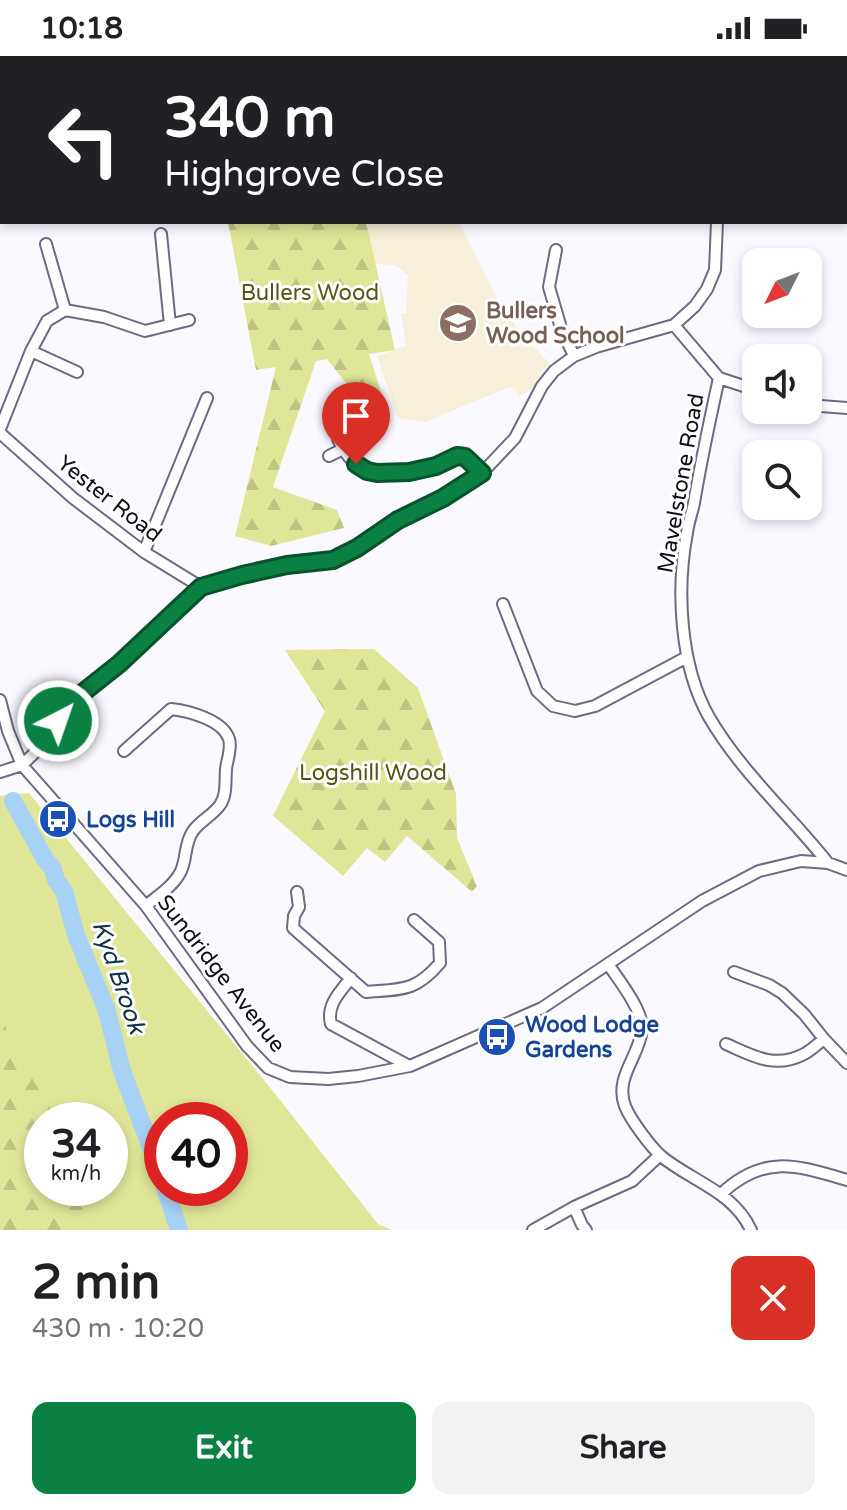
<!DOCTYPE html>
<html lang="en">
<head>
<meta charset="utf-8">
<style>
	:root { --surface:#fff; --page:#f2f2f2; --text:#202124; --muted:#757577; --accent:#0b8043 }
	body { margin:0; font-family:"Varela Round",sans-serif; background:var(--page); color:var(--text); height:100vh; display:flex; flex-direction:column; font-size:30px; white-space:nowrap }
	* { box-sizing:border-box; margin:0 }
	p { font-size:26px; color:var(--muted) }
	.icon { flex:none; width:44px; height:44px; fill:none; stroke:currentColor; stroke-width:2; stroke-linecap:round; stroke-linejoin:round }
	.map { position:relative; height:1174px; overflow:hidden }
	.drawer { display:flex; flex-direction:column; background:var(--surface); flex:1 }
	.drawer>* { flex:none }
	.banner { position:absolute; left:0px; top:0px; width:848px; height:168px; box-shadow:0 4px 12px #0003; background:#202124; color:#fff; overflow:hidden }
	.needle { width:52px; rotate:228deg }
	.controls { position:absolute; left:742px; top:192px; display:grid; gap:16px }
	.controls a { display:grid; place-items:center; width:80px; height:80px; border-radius:16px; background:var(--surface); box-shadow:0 4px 12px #0003; font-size:40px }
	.speed { position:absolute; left:24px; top:1046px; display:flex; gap:16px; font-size:40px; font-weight:700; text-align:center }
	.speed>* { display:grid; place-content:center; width:104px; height:104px; border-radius:50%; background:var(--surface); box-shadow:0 4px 12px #0003; line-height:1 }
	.speed small { font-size:20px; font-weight:400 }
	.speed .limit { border:12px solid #d22; background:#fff; color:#111 }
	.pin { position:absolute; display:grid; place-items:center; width:68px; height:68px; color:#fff; margin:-82px -34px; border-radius:50% 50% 50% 0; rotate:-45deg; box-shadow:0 0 8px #0007 }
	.pin .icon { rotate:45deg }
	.me { position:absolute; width:88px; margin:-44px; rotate:41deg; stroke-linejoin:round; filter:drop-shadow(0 0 6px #0008) }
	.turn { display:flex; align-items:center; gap:28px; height:168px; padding:0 32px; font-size:36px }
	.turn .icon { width:104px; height:104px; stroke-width:2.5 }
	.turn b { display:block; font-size:56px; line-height:68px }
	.round { display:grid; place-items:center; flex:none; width:84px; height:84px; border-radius:16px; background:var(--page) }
	.summary { display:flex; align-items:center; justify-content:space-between; height:136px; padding:0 32px }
	h1 { font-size:48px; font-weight:700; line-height:60px }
	.action { display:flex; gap:16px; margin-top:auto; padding:16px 32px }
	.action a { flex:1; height:92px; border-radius:16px; background:var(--accent); color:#fff; font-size:32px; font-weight:700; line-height:92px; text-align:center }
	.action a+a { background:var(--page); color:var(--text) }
	.status { display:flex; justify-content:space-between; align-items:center; height:56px; padding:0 40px; background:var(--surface); direction:ltr }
	.status svg { height:22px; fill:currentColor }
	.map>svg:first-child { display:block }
	.education { fill:#f8efda }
	.green { fill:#dfe698; fill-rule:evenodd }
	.forest { fill:url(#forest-firs) }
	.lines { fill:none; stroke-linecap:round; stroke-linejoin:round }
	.river { stroke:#a8d1f6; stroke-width:18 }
	.minor-casing { stroke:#6f6983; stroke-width:14 }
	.minor { stroke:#fff; stroke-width:10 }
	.route-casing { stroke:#07532c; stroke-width:20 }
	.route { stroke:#0b8043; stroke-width:14 }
	.labels { text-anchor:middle; stroke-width:6; stroke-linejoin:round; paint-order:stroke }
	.park-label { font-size:22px; fill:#525513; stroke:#fff }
	.education-label { font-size:22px; font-weight:bold; fill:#785e54; stroke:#fff; text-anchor:start }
	.street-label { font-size:22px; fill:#100d17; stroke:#fff }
	.transit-label { font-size:22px; font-weight:bold; fill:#164399; stroke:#fff; text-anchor:start }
	.water-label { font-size:24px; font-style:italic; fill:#112f47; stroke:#fff }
</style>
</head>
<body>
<div class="status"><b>10:18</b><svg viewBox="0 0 49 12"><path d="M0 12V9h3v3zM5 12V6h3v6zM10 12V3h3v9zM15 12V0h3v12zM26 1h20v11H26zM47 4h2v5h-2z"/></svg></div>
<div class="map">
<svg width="847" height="1174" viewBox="0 0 847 1174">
	<defs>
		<pattern id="forest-firs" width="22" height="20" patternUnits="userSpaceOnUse" patternTransform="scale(2)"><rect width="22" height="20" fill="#dfe698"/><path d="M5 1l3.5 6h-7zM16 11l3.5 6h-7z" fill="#bec482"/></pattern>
	</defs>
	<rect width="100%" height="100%" fill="#faf9ff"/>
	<!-- education -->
	<path class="education" d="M363,166H461V170L496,240L519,275L550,308L537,318L541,322L531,334L518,340L515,333L509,331L426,366L398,362L377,300L406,290L401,258L406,257L408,219L395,209L361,207Z"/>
	<!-- green -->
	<path class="green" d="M29,737L264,1024L378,1168L392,1174H37L0,1061V740ZM42,1064H110V1132H42ZM162,1064H230V1132H162Z"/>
	<!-- forest -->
	<path class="forest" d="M0,0H393L407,2H2V150L0,153Z
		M228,166H366L395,294L369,298L391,366L352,335L327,303L316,305L273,431L337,454L344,472L271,490L235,480L276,311L256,314Z
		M374,593L418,632L456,738L457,782L477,830L472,836L407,780L385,806L367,792L343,820L273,760L325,655L285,594Z
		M0,956L5,965L7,979L13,978L19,992L21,1004L30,1002L49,1050L59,1064H42V1132H104L109,1143L108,1148L90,1171L84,1174H0Z"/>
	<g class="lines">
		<!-- river -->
		<path class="river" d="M13,745L45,803L53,813L56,824L64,835L76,879L107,955L122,1015L162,1121
			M165,1132L179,1174"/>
		<defs>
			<path id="minor" d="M830,2L831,0
				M161,178L170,269
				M46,188L65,254
				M556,194L549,231L561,272L574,300
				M674,269L719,322L756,334
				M31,295L77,316
				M719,322C710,363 701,405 694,447C692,457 688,467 687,477C676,534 680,610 709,661C741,716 789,758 828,807
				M808,349L847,352
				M0,373L31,295L47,265L65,254L104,261L145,275L189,264
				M0,377L73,442L144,496L201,531
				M338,383C351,412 367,418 397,417C410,416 422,415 434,411C441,408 449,401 457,400C467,399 476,410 482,417
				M329,400L343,393
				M144,496L207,342
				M503,548L537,635L553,650L575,655L595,650L687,601
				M0,644L8,675L22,709L146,850L247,990L268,1012L290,1021L328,1023L358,1020L410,1010L542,952L702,845L759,815L801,805L828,807L847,814
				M124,695L171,653C189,655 223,664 229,683C232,692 227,704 226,713C225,725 227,739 220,749C213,759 200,765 193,775C184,788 187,802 181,815C174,830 157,840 146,850
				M0,716L22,709L51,681L66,650L119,608L201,531L242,519L287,509L333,504L357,492L398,464L443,442L482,417L515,382L542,330L554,315L574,300L596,291L674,269L695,250L707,233L715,214L717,166
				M297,836L299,851L294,860L293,872L366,936C402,933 415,936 440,907L439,886L414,864
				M608,908C618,923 643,954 642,973C640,1000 614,1021 625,1050C630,1063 650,1090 661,1100C691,1125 733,1135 751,1174
				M734,916L769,929L782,937L804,958L824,983L847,1007
				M351,922C340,936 326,949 331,968L409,1010
				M726,988C751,999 774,1013 802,999C810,996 817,988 824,983
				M721,1138C763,1098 796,1109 847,1124
				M574,1151L582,1169L586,1174
				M533,1174L574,1151L632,1125L660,1099"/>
		</defs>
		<!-- minor casing -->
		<use href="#minor" class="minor-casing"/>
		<!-- minor -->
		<use href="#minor" class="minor"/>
	</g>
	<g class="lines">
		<defs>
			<path id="route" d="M58,665L66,650L119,608L201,531L242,519L287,509L333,504L357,492L398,464L443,442L482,417L465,401L457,400L436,410L409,416L377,417L367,415L356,408"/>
		</defs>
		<!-- route casing -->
		<use href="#route" class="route-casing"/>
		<!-- route -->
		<use href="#route" class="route"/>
	</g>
	<!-- icons -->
	<defs>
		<symbol id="school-disc" viewBox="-11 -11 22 22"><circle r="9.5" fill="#8d6e63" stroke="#fff"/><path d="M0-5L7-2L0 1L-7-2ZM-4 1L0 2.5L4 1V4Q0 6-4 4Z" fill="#fff"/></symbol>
		<symbol id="bus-disc" viewBox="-11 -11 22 22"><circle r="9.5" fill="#1a4fb4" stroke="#fff"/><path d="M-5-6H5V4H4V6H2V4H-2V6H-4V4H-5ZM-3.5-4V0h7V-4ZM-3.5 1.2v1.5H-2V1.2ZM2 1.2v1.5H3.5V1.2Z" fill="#fff"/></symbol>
	</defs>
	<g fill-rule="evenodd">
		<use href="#school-disc" x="436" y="245" width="44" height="44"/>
		<use href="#bus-disc" x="36" y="741" width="44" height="44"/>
		<use href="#bus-disc" x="475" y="959" width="44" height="44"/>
	</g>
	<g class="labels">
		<!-- park labels -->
		<g class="park-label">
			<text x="310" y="244">Bullers Wood</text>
			<text x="373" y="724">Logshill Wood</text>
		</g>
		<!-- education labels -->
		<g class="education-label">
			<text x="486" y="262">Bullers<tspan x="486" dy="25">Wood School</tspan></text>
		</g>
		<!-- street labels -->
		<g class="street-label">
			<text transform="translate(680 427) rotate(-80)" y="8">Mavelstone Road</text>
			<text transform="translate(110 442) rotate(38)" y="8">Yester Road</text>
			<text transform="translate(222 917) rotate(52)" y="8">Sundridge Avenue</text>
		</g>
		<!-- transit labels -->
		<g class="transit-label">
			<text x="86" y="771">Logs Hill</text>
			<text x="525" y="976">Wood Lodge<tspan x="525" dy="25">Gardens</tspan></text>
		</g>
		<!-- water labels -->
		<g class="water-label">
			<text transform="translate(119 921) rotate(71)" y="8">Kyd Brook</text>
		</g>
	</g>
</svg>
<div class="controls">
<a><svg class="needle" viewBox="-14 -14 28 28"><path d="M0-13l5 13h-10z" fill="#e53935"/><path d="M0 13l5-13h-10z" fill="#757577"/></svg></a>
<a><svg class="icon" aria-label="sound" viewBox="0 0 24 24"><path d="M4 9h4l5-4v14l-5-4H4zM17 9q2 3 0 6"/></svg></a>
<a><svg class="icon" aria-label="search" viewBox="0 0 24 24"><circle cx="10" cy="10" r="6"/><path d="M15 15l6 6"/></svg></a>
</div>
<div class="speed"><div>34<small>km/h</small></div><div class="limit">40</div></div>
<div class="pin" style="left:356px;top:408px;background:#d93025"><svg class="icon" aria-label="arrive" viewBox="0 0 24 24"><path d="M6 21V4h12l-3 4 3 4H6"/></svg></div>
<svg class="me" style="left:58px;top:665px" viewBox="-20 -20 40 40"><circle r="17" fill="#0b8043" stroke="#fff" stroke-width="3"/><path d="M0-11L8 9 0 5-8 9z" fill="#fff"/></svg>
<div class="banner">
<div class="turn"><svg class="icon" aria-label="left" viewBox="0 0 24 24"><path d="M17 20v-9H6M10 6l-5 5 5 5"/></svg><div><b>340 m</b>Highgrove Close</div></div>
</div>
</div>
<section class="drawer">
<div class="summary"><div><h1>2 min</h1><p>430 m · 10:20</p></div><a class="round" style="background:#d93025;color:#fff"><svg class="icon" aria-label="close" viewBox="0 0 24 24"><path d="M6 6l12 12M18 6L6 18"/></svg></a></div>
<div class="action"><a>Exit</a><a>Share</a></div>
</section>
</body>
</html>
